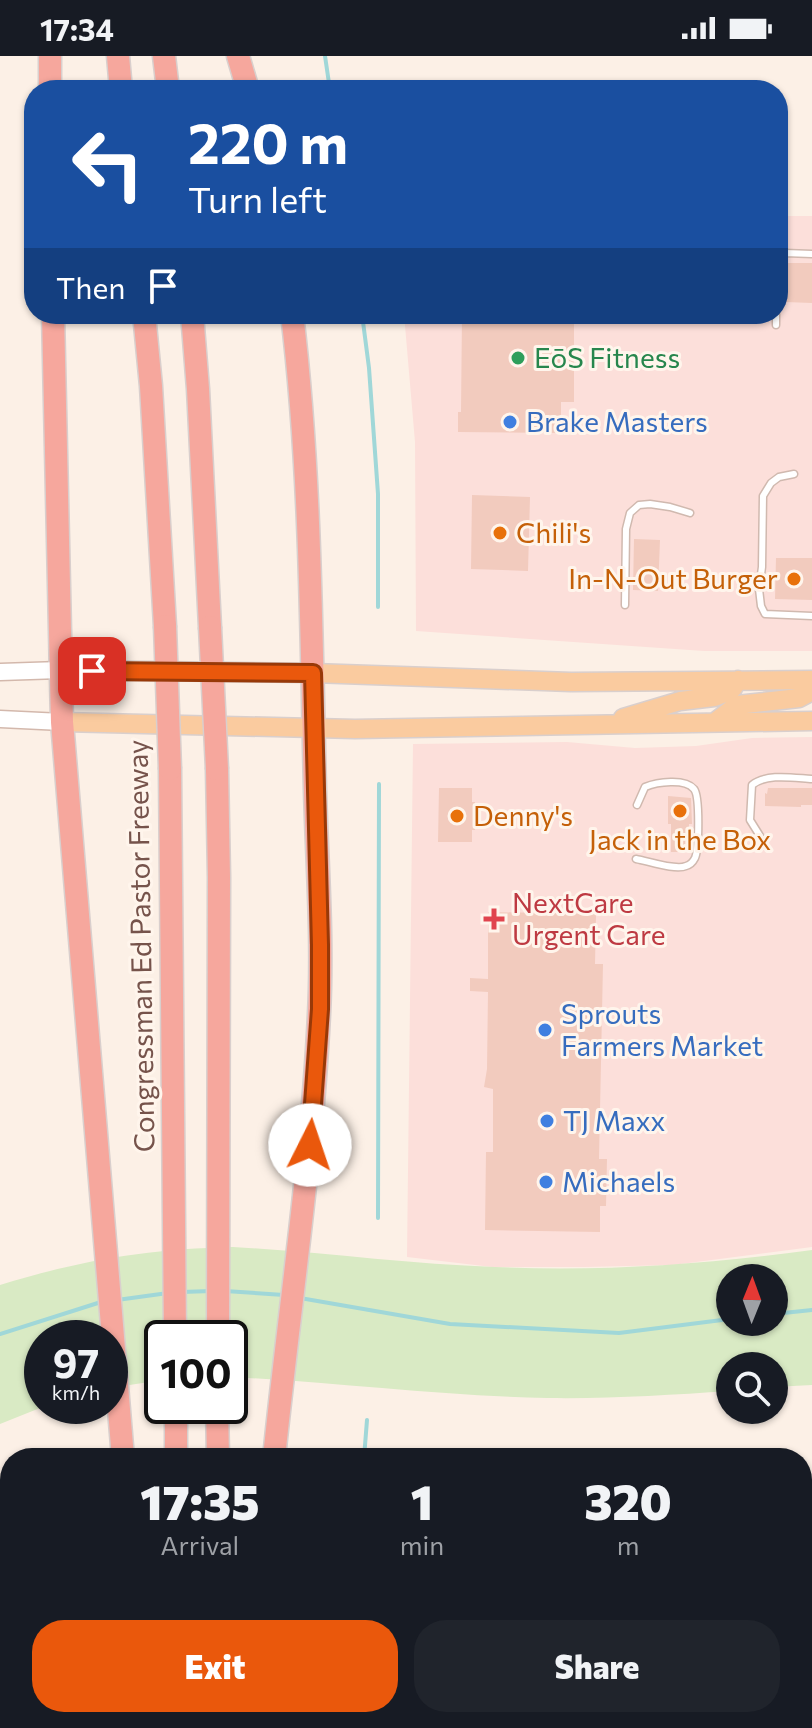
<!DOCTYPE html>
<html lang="en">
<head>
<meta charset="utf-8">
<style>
	:root { --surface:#171b24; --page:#20242c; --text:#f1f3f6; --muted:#9ea1a6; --accent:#ea580c }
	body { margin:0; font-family:Commissioner,sans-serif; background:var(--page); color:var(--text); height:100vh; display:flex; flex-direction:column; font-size:30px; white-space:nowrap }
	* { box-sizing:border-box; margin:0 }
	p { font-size:26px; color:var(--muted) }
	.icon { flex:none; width:44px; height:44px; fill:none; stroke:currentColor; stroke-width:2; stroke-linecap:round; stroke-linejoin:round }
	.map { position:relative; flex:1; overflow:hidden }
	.details { position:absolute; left:0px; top:1392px; width:812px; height:280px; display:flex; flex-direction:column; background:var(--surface); border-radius:32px 32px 0 0; box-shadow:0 2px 6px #0004 }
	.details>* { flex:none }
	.guide { position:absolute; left:24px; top:24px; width:764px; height:244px; border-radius:32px; box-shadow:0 2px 6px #0004; background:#1a4fa0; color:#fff; overflow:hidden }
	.needle { width:52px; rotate:1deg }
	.controls { position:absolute; left:716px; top:1208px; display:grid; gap:16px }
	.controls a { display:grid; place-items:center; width:72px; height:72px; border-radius:50%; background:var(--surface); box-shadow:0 2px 6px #0004; font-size:40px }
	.speed { position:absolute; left:24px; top:1264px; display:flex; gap:16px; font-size:40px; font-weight:700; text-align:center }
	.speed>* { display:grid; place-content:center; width:104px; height:104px; border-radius:50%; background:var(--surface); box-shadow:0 2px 6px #0004; line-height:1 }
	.speed small { font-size:20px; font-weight:400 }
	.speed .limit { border:4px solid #111; border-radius:12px; background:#fff; color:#111 }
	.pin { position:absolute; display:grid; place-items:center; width:68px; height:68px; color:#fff; margin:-34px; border-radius:16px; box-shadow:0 4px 12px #0006 }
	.me { position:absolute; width:88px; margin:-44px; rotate:4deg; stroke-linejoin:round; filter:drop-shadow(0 0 6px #0008) }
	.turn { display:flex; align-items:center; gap:28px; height:168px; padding:0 32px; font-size:36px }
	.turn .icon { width:104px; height:104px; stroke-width:2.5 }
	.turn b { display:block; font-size:56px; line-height:68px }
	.then { display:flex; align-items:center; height:76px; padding:0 32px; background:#0003; gap:16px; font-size:30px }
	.eta { display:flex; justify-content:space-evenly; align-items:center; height:136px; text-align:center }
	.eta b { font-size:48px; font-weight:800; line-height:56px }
	.button { display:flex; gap:16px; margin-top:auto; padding:16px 32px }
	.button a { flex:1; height:92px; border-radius:32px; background:var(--accent); color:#fff; font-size:32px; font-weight:800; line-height:92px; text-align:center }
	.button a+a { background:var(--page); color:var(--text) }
	.status { display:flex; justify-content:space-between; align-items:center; height:56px; padding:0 40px; background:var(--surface); direction:ltr }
	.status svg { height:22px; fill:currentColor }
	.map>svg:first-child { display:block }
	.commercial { fill:#fcdfda }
	.green { fill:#d9eac4; fill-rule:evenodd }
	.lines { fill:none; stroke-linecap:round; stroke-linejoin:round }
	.stream { stroke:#a0d7d8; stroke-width:4 }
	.building { fill:#f2cbbe }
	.lane-casing { stroke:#d0b9af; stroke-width:9 }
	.secondary-casing { stroke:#d3b8ac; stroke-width:19 }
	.primary-casing { stroke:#d9cfcd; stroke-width:21 }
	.highway-casing { stroke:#d9cfcd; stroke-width:25 }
	.lane { stroke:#fff; stroke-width:6 }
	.secondary { stroke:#fff; stroke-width:16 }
	.primary { stroke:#facb9f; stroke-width:18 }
	.highway { stroke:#f6a79d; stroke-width:22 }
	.highway-bridge-casing { stroke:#d9cfcd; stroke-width:25; stroke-linecap:butt }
	.highway-bridge { stroke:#f6a79d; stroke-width:22 }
	.route-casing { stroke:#983908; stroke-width:20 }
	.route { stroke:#ea580c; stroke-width:14 }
	.leisure-dot { fill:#2e9e5b; stroke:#fff5ec; stroke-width:3 }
	.shop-dot { fill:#3f7fe0; stroke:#fff5ec; stroke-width:3 }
	.food-dot { fill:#e8710a; stroke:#fff5ec; stroke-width:3 }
	.health-dot { fill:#e0444e; stroke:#fff5ec; stroke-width:3 }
	.labels { text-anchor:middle; stroke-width:6; stroke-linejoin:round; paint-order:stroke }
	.leisure-label { font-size:28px; fill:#27864d; stroke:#fff5ec; text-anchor:start }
	.shop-label { font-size:28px; fill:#366cbe; stroke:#fff5ec; text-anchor:start }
	.food-label { font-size:28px; fill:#c56008; stroke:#fff5ec; text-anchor:start }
	.health-label { font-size:28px; fill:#be3a42; stroke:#fff5ec; text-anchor:start }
	.street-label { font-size:28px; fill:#76534b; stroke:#fff5ec }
</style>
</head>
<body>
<div class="status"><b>17:34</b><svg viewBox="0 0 49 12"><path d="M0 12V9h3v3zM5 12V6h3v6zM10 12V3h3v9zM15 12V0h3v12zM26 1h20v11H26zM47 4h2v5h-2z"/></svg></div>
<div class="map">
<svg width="812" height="1672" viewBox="0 0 812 1672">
	<rect width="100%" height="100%" fill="#fcf0e6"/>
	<!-- commercial -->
	<path class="commercial" d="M778,160H812V595H704L416,575L415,386L404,258H778Z
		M812,681V1191L673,1209L585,1211H492L407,1201L413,688L567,686L635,692L696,690L752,682Z"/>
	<!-- green -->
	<path class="green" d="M233,1191C321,1196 408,1208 495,1211C602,1216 707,1208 812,1194V1329L774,1331V1310H730V1335C669,1339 608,1343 547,1342C441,1340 336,1326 230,1321V1282H162V1324L110,1332V1282H42V1350H45L0,1368V1229C82,1204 147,1193 233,1191ZM730,1222H774V1266H730Z"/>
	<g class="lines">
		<!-- stream -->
		<path class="stream" d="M325,0L330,34
			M362,258L369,312L378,438V551
			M378,1162L379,728
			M225,1235L284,1239
			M181,1236L212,1235
			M300,1242L450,1268L619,1277L730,1263
			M117,1244L168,1237
			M774,1258L812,1254
			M0,1278L101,1246
			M364,1402L367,1364
			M347,1672L348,1662"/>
	</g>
	<!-- building -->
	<path class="building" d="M785,207H812V247L785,246Z
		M462,258H574V346H561V377L458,376V356H461Z
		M472,439L530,441L528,515L471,513Z
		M634,483L660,484L658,535L633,534Z
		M776,502H812V544L775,543Z
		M439,732H472V746H475V774H472V786H438Z
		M768,732H812V749H801V751L765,750V737L767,738Z
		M668,740L691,742L692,768H689L688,796H671V768H668Z
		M488,856L596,858L595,908H603L599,1103H607L606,1150H600V1176L485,1174L486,1096H493V1033L484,1031L487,1013L488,936L470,935V922L488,923Z"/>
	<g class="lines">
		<defs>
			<path id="lane" d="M778,203L779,200L785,197L812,198
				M776,269V258
				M794,418L779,421L771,427L763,440L762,511L759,533L761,550L765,558L812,560
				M625,549L626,473L630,457L639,449L650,448L670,451L690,457
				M760,780L750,764L752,729C766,717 794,722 812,723
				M636,803C648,805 676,815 686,810C690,809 693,806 695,802C699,793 700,740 694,733C685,722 657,726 645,731L637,749"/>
			<path id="secondary" d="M0,616L60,614
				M0,663L62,666"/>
			<path id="primary" d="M60,614L313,617L571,626L812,624
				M623,662L680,645L714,641L727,636L733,632L738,624
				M62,666L355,673L812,665
				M715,666L737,649L799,642L812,635"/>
			<path id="highway" d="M118,0L121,34
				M164,0L168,34
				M238,0L248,34
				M50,34V0
				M53,258L62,666L123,1402
				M144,258L151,330L165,570
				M192,258L198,333L210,571
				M170,713L175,1282
				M217,713L219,821L218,1282
				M176,1350V1402
				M217,1350L218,1402
				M274,1402C289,1254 312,1106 319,958C323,883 317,809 315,734C311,575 311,416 292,258
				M146,1662V1672
				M178,1662V1672
				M224,1662V1672
				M251,1672V1662"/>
		</defs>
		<!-- lane casing -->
		<use href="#lane" class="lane-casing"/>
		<!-- secondary casing -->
		<use href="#secondary" class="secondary-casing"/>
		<!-- primary casing -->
		<use href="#primary" class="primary-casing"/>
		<!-- highway casing -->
		<use href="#highway" class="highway-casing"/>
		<!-- lane -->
		<use href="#lane" class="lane"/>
		<!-- secondary -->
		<use href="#secondary" class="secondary"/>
		<!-- primary -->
		<use href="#primary" class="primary"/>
		<!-- highway -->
		<use href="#highway" class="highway"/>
		<defs>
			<path id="highway-bridge" d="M165,570L170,713
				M210,571L217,713"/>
		</defs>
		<!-- highway-bridge casing -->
		<use href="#highway-bridge" class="highway-bridge-casing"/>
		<!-- highway-bridge -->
		<use href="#highway-bridge" class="highway-bridge"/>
	</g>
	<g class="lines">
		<defs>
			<path id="route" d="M92,615L313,617L320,889V953L310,1089"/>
		</defs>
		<!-- route casing -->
		<use href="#route" class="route-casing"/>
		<!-- route -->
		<use href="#route" class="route"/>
	</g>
	<!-- markers -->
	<circle class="leisure-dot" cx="518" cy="302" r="8"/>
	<g class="shop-dot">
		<circle cx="510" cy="366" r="8"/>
		<circle cx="545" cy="974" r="8"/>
		<circle cx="547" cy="1065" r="8"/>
		<circle cx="546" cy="1126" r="8"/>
	</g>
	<g class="food-dot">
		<circle cx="500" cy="477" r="8"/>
		<circle cx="794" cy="523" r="8"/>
		<circle cx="680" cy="755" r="8"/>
		<circle cx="457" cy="760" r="8"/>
	</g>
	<path class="health-dot" d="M490 851h8v8h8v8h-8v8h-8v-8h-8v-8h8z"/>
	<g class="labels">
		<!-- leisure labels -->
		<g class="leisure-label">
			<text x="534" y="312">EōS Fitness</text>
		</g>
		<!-- shop labels -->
		<g class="shop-label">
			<text x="526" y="376">Brake Masters</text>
			<text x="561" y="968">Sprouts<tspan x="561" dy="32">Farmers Market</tspan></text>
			<text x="563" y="1075">TJ Maxx</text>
			<text x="562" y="1136">Michaels</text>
		</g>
		<!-- food labels -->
		<g class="food-label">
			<text x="516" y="487">Chili's</text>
			<text x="778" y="533" text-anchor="end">In-N-Out Burger</text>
			<text x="473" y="770">Denny's</text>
			<text x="680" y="794" text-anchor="middle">Jack in the Box</text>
		</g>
		<!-- health labels -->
		<g class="health-label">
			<text x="512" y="857">NextCare<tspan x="512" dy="32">Urgent Care</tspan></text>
		</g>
		<!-- street labels -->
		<g class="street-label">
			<text transform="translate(141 890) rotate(-91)" y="10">Congressman Ed Pastor Freeway</text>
		</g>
	</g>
</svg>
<div class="controls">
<a><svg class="needle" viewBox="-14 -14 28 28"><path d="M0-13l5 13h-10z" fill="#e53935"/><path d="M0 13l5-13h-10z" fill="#9ea1a6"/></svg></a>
<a><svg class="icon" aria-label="search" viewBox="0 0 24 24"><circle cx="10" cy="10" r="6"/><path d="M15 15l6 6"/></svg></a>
</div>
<div class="speed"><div>97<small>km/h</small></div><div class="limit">100</div></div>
<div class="pin" style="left:92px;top:615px;background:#d93025"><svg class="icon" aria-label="arrive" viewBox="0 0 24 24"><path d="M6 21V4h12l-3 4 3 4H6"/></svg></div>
<svg class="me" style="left:310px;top:1089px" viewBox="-20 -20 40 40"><circle r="19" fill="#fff"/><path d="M0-13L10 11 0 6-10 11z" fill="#ea580c"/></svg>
<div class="guide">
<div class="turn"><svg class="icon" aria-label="left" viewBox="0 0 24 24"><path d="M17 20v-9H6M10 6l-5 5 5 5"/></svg><div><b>220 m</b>Turn left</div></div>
<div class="then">Then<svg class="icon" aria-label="arrive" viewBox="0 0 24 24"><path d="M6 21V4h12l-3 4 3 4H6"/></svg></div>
</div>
<section class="details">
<div class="eta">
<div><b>17:35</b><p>Arrival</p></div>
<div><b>1</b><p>min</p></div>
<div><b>320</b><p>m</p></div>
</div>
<div class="button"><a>Exit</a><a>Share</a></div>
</section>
</div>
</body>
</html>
